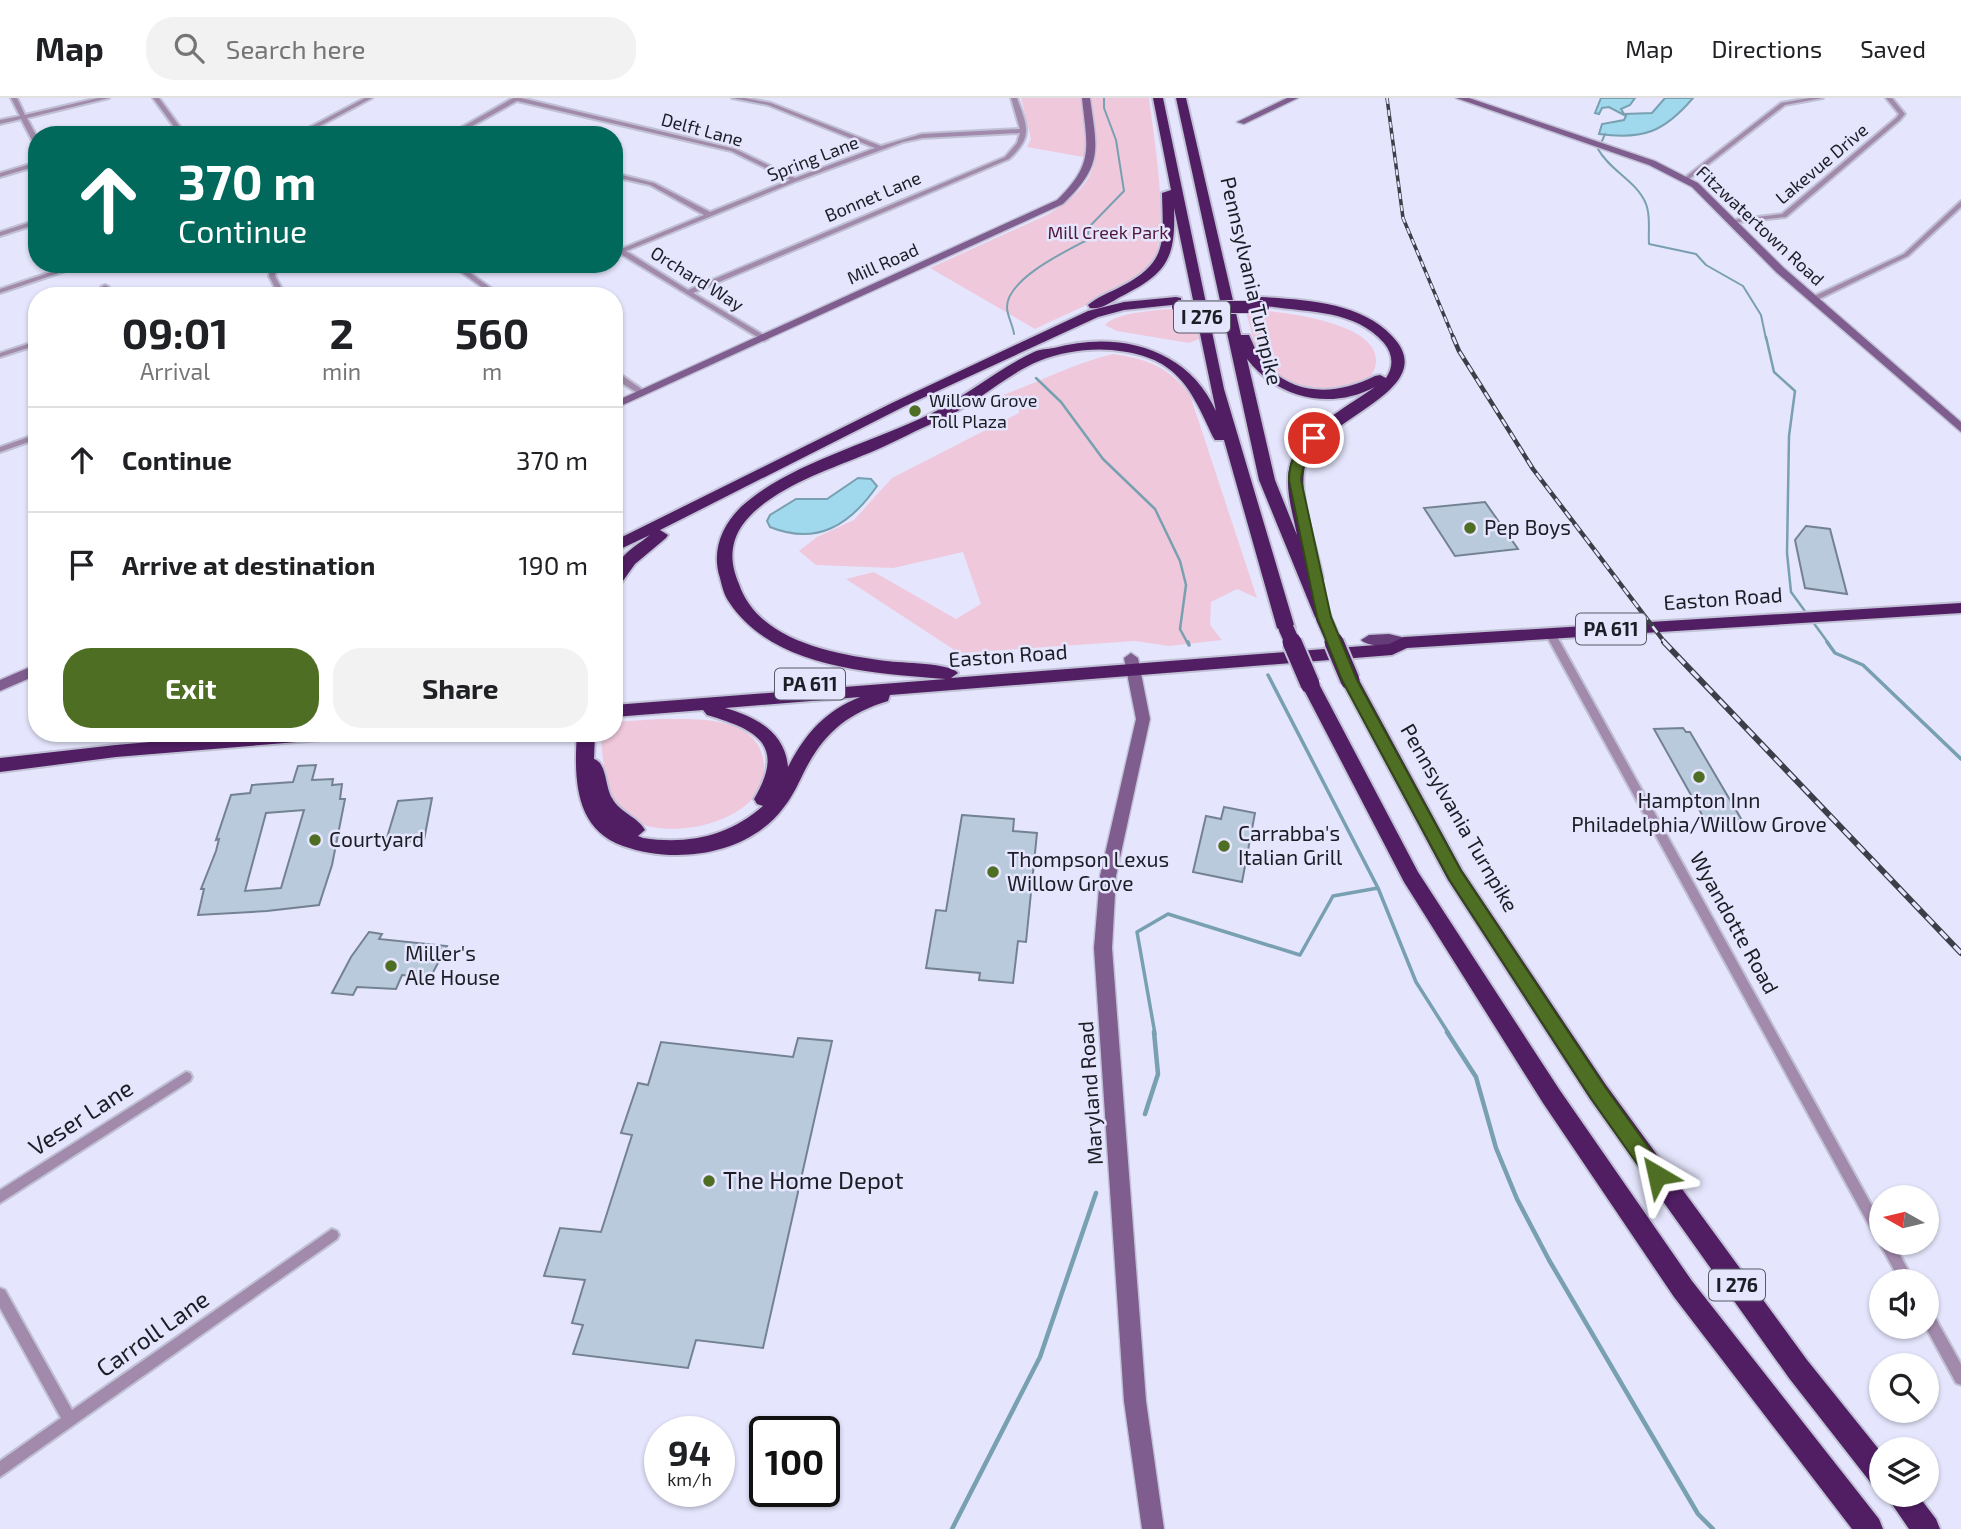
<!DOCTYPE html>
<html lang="en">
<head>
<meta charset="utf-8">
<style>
	:root { --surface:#fff; --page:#f2f2f2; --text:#202124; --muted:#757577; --line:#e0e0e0; --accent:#4e6e24 }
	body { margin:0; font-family:"Exo 2",sans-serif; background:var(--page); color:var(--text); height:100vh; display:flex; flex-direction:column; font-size:26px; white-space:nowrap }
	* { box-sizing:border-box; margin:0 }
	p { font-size:23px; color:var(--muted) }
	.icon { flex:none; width:38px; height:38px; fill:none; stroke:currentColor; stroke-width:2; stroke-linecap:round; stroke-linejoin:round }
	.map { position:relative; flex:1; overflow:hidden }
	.side { position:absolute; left:28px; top:189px; width:595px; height:455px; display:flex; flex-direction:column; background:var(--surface); border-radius:28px; box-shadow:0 2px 5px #0004 }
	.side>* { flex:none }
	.banner { position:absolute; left:28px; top:28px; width:595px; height:147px; border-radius:28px; box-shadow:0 2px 5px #0004; background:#00695c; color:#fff; overflow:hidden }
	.needle { width:46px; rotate:278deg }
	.controls { position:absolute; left:1869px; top:1087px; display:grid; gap:14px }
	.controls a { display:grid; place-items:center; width:70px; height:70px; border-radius:50%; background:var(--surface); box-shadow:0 2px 5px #0004; font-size:35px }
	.speed { position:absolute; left:644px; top:1318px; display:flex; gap:14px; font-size:35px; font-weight:700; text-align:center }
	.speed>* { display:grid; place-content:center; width:91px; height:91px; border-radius:50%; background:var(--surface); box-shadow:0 2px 5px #0004; line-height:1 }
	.speed small { font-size:18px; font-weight:400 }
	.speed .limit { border:4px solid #111; border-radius:10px; background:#fff; color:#111 }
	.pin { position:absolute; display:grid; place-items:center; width:60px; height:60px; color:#fff; margin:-30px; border:4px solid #fff; border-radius:50%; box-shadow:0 2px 7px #0007 }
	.me { position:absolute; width:77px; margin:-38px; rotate:324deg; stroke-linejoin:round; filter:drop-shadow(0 0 5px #0008) }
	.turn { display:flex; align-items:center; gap:24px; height:147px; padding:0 35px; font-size:32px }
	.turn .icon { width:91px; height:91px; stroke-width:2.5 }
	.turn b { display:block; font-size:49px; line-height:60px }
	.eta { display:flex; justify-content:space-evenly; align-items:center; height:119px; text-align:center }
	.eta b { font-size:42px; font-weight:700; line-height:49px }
	.primary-button { display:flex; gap:14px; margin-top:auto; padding:14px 35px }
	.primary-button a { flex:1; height:80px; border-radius:28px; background:var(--accent); color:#fff; font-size:28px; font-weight:700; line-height:80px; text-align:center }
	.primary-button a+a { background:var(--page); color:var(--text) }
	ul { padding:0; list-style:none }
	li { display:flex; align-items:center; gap:21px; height:105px; padding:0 35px; border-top:2px solid var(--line) }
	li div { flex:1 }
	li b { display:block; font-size:26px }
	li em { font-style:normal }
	header { display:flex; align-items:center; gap:42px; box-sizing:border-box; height:98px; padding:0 35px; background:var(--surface); border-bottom:2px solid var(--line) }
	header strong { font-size:33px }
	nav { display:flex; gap:38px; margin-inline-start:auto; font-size:24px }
	.search { width:490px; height:63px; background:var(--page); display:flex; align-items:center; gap:18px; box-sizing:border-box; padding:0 24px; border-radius:28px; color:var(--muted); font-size:26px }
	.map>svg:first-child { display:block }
	.green { fill:#efc8db }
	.water { fill:#a0d8ed; stroke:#78a0b1; stroke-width:2 }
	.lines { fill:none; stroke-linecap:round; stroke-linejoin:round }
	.stream-far3 { stroke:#78a0b1; stroke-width:2 }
	.stream-far2 { stroke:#78a0b1; stroke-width:2.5 }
	.stream-far1 { stroke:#78a0b1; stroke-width:3.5 }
	.stream { stroke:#78a0b1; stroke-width:4.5 }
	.building { fill:#bacadd; stroke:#738293; stroke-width:2; fill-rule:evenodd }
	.street-casing { stroke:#c1c1d6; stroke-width:4 }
	.secondary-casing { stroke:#c1c1d6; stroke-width:3 }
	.primary-casing { stroke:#c1c1d6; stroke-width:3 }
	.highway-casing { stroke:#c1c1d6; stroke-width:4 }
	.street { fill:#a28aac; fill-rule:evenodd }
	.secondary { fill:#7f5d8e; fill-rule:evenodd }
	.primary { fill:#663c78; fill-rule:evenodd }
	.highway { fill:#511e64; fill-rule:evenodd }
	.rail-far2-casing { stroke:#3d3e48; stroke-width:3.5 }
	.rail-far1-casing { stroke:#3d3e48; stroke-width:4.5 }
	.rail-casing { stroke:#3d3e48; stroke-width:6 }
	.rail-far2 { stroke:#e5e5fd; stroke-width:2; stroke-dasharray:6; stroke-linecap:butt }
	.rail-far1 { stroke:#e5e5fd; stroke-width:2.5; stroke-dasharray:8; stroke-linecap:butt }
	.rail { stroke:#e5e5fd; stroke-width:3.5; stroke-dasharray:10; stroke-linecap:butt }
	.highway-bridge-far2-casing { stroke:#c1c1d6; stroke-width:14; stroke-linecap:butt }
	.highway-bridge-far1-casing { stroke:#c1c1d6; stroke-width:18; stroke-linecap:butt }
	.highway-bridge-casing { stroke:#c1c1d6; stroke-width:23; stroke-linecap:butt }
	.highway-bridge-far2 { stroke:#511e64; stroke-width:12 }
	.highway-bridge-far1 { stroke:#511e64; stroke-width:15 }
	.highway-bridge { stroke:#511e64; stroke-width:19 }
	.route { fill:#4e6e24; stroke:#334817; stroke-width:2 }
	.poi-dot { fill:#4e6e24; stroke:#e5e5fd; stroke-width:2.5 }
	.labels { text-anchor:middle; stroke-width:5; stroke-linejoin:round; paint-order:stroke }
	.far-street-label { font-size:18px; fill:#1c1d25; stroke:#e5e5fd }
	.far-park-label { font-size:18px; fill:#50173a; stroke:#e5e5fd }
	.far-poi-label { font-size:18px; fill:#1c1d25; stroke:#e5e5fd; text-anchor:start }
	.shield { fill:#e5e5fd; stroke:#585966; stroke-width:2 }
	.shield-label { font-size:19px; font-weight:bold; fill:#1c1d25 }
	.street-label { font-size:21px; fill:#1c1d25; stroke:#e5e5fd }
	.poi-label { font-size:21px; fill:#1c1d25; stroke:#e5e5fd; text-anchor:start }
	.near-street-label { font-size:24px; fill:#1c1d25; stroke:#e5e5fd }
	.near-poi-label { font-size:24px; fill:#1c1d25; stroke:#e5e5fd; text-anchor:start }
</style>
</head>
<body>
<header>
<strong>Map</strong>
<div class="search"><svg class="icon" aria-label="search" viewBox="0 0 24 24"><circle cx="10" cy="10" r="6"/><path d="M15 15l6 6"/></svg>Search here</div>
<nav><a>Map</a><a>Directions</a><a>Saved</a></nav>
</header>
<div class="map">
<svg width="1961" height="1431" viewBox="0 0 1961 1431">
	<rect width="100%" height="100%" fill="#e5e5fd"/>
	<!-- green -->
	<path class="green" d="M1021,0H1149C1153,36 1173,142 1149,170C1132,189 1061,218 1035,231L930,170L1049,116C1070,102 1091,87 1095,61L1027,49L1031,41Z
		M1195,210L1199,241L1189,245L1117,233L1105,227C1118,212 1174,211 1195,210Z
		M1245,211C1272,213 1379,222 1376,264C1372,306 1288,292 1268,271C1255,258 1251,229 1245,211Z
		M1113,256C1147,261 1168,268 1190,297L1257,500L1237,491L1211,504L1210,527L1222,542L1169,548L1135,543L959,555L846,481L874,474L956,521L981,506L963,454L893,470L816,467L799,453L817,439L854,422L892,380L1019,315V306L1003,297C1039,284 1075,265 1113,256Z
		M661,621C695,621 754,617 763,660C766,674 762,689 753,700C726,733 637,747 613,704C606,691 601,650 601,635H614V624Z"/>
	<!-- water -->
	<path class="water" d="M1601,0H1635L1630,7L1621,11L1624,16L1652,15L1665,0H1693C1664,34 1643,42 1599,36L1602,26L1624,22L1626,18L1609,9L1602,10L1599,16L1595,15Z
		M858,380L871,381L877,388C850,427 817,448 770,429L767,423L770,417L796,401H827Z"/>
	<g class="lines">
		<!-- stream-far3 -->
		<path class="stream-far3" d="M1602,43L1605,36
			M1598,51C1610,73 1637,83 1646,106C1651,118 1648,133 1649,146L1696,156L1706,167L1743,188L1761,217L1766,241
			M1014,236C1013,227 1007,218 1007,209C1007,181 1066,153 1087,142L1089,129L1124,93L1116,42L1104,10V0"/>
		<!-- stream-far2 -->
		<path class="stream-far2" d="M1766,239L1774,274L1795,293L1789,338L1787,455L1791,494L1829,546
			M1036,280L1061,304L1103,361L1155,411L1180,463L1186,487L1180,531L1188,546"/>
		<!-- stream-far1 -->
		<path class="stream-far1" d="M1188,544L1189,547
			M1827,544L1835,555L1863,567L1961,661
			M1268,577L1378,790L1416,884L1449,936
			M1155,936L1137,834L1168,816L1300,857L1333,798L1378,790"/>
		<!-- stream -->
		<path class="stream" d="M1447,934L1476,979L1496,1050L1517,1101L1549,1162L1698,1416L1713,1431
			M1145,1016L1158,976L1154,934
			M952,1431L1040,1259L1096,1095"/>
	</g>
	<!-- building -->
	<path class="building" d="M1485,404L1518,451L1455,458L1424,410Z
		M1806,428L1830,431L1847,496L1805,490L1795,442Z
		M1683,630L1686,634H1690L1743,724H1739L1742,729L1710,731L1654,631Z
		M316,667L312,682L333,681L332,687L342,686L340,701H345L332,767L319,807L267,813L198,817L204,791H201L216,753L219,741L216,742L231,697L250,695L252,687L293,684L298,668ZM304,712L281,790L245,793L266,715Z
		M432,700L424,742L385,746L398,703Z
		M1224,709L1255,715L1242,784L1193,774L1206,718L1221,721Z
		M962,717L1014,721L1013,733L1037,735L1026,844L1018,843L1013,885L979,882L980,875L926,870L936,812L946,813Z
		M369,834L382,836L379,841L447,848L430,880L402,877L396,891L357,889L353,897L332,895L351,859Z
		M798,940L832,943L763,1250L696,1242L688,1270L573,1256L583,1227L572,1225L585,1182L544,1178L560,1130L601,1134L632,1037L621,1035L638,985L648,987L661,944L793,959Z"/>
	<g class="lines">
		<defs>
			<path id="street" d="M11,0H17L25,17L98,0H109L27,20L37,39V48L34,46L21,21L0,26V22L20,18Z
				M153,0H159L186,37H180Z
				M365,0H372L303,37H295Z
				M513,0H521L735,51L795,80L875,50L768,7L732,0H745L771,5L881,48L922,36L1020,31L1011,0H1017C1027,29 1034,38 1009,61L693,195L767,239L768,241L764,243L614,152V147L621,151L704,117L650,87L614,79V75L654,85L710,114L790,82L731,53L517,3L456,37H448ZM1020,35L1017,45L1005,59L688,192L626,153L797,83L903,44L922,40Z
				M1809,0H1823L1785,7L1688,82L1683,81L1781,5Z
				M1886,0H1892L1905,16L1900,22L1786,119L1730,125V123L1732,122L1782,116L1896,20L1899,16Z
				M37,64V68L0,79V75Z
				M1961,103V109L1908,158L1815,203L1808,201L1904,156Z
				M37,122V126L0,138V134Z
				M75,166H86L0,195V191Z
				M271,166H277L275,178L286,198H279L269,178Z
				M450,166H458L502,198H494Z
				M105,187L109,189V198H101V189Z
				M37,243V247L0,259V255Z
				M614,274H617L646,294L645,296H639L614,280Z
				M37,336V341L0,354V349Z
				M1550,532L1555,535L1881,1124V1144H1893L1914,1183H1900L1881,1148L1880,1142L1876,1140L1545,535Z
				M186,974L190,975L192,979L190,983L0,1105V1092Z
				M332,1131L337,1133L339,1137L337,1141L0,1379V1363L61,1320L0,1210V1190L5,1192L72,1312Z
				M1927,1212L1932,1214L1961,1266V1287L1956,1285L1925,1228H1927Z"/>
			<path id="secondary" d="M1082,0H1090C1097,51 1104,67 1063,106L614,311V304L1057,102C1095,65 1087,49 1082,0Z
				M1287,0H1298L1244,26L1237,24Z
				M1456,0H1469L1655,63L1698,85L1784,170L1961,324V334L1776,174L1692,89L1649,67Z
				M1131,555L1138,560L1150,621L1116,778L1112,850L1146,1303L1164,1431H1142L1124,1303L1094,850L1100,778L1136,621L1124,560Z
				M37,566V577L0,593V582Z"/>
			<path id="primary" d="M1389,536L1410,541L1412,545L1404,550C1391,547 1370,550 1361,542L1369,537Z"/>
			<path id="highway" d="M1153,0H1163L1224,291L1295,530L1292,534L1286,535L1277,530L1224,342H1215L1213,339C1189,286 1175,258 1112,252C1087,250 1062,254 1039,263C1003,278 974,308 938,323C918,331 897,343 876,352C839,368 799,380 766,404C750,416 736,430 733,450C731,463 734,474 739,486C758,543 834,556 886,563C901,565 951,565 958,575L951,580L1389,546L1404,539L1961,505V515L1407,550L1392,557L890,597L888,603C848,615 824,635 805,672C799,684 793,698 784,709C749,757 676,767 623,748C574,731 574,679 577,635H595L594,661C607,665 605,689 612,700C620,715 638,719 645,732L638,738L643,740C688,747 729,738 763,708L757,706L754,701C786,647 758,632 707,617L703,612L614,619V607L946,581C874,575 773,571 729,504C724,497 722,488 720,480C711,453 722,427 742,408C787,367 870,345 926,318C963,301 997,271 1034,254C1040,251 1048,251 1054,250C1118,232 1188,250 1216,313L1174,110C1176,162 1166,176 1120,199C1111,204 1101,212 1090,210L1088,207C1097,199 1111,194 1122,188C1169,164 1163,142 1162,95L1171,92ZM860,599C825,613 805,636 788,669C785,634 756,619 725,610Z
				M1176,0H1186L1241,237H1249C1253,245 1256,254 1261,261C1290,299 1336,298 1375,278L1380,277L1386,280C1394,268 1393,256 1384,245C1351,208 1300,216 1256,206V200L1261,199C1304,202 1360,204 1392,238C1444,292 1320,320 1306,365C1296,395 1317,449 1323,480L1317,485L1331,519L1329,523L1323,524L1315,519L1259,382ZM1247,261C1277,300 1330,313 1375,289C1347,309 1295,336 1289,371C1285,392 1293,416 1297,437L1275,382Z
				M1176,199L1181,200V206L1124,212L1098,219L905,308L660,432L668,437L666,440L635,466L620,487L614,488C614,459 628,454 650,437L614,454V443L894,304L1088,213L1124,204Z
				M1350,576L1359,582L1462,772L1606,987L1807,1262L1881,1354V1389L1871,1385L1789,1280L1590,1001L1448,782L1341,582Z
				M1310,580L1319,586L1418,774L1559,991L1692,1183L1879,1421L1883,1431H1852L1674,1199L1543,1005L1404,784L1301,586Z
				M253,635H343L334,641L116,659L0,674V660L116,647Z
				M1885,1396H1917L1936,1421L1940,1431H1909Z"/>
		</defs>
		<!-- street casing -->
		<use href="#street" class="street-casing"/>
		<!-- secondary casing -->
		<use href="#secondary" class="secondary-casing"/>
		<!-- primary casing -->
		<use href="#primary" class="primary-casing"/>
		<!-- highway casing -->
		<use href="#highway" class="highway-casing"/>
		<!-- street -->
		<use href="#street" class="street"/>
		<!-- secondary -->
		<use href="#secondary" class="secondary"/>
		<!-- primary -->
		<use href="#primary" class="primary"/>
		<!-- highway -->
		<use href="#highway" class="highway"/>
		<defs>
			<path id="rail-far2" d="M1387,0L1403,120L1454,241"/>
			<path id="rail-far1" d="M1453,239L1459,253L1533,371L1666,546"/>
			<path id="rail" d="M1664,544L1961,855"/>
		</defs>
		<!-- rail-far2 casing -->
		<use href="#rail-far2" class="rail-far2-casing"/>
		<!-- rail-far1 casing -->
		<use href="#rail-far1" class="rail-far1-casing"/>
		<!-- rail casing -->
		<use href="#rail" class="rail-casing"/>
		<!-- rail-far2 -->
		<use href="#rail-far2" class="rail-far2"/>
		<!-- rail-far1 -->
		<use href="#rail-far1" class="rail-far1"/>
		<!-- rail -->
		<use href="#rail" class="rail"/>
		<defs>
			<path id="highway-bridge-far2" d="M1178,209H1263"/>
			<path id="highway-bridge-far1" d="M1323,519L1335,546
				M1286,530L1293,546"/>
			<path id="highway-bridge" d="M1292,544L1310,586
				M1334,544L1350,582"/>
		</defs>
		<!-- highway-bridge-far2 casing -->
		<use href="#highway-bridge-far2" class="highway-bridge-far2-casing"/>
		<!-- highway-bridge-far1 casing -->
		<use href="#highway-bridge-far1" class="highway-bridge-far1-casing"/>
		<!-- highway-bridge casing -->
		<use href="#highway-bridge" class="highway-bridge-casing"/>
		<!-- highway-bridge-far2 -->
		<use href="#highway-bridge-far2" class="highway-bridge-far2"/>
		<!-- highway-bridge-far1 -->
		<use href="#highway-bridge-far1" class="highway-bridge-far1"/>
		<!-- highway-bridge -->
		<use href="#highway-bridge" class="highway-bridge"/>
	</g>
	<!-- route -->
	<path class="route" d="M1314,337L1321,340C1310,353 1302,365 1301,382L1331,519L1357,582L1461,773L1605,989L1664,1071L1667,1077L1664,1084L1657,1086L1650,1084L1591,1000L1449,781L1342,582L1317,519L1289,382C1289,365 1298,343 1314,337Z"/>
	<!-- markers -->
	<g class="poi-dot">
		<circle cx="915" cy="313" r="7"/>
		<circle cx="1470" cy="430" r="7"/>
		<circle cx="1699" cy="679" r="7"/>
		<circle cx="315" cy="742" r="7"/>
		<circle cx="1224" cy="748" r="7"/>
		<circle cx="993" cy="774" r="7"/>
		<circle cx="391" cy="868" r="7"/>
		<circle cx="709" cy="1083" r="7"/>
	</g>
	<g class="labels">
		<!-- far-street labels -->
		<g class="far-street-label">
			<text transform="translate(702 32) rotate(15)" y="6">Delft Lane</text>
			<text transform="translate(813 61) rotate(-21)" y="6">Spring Lane</text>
			<text transform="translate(1822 66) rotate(-40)" y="6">Lakevue Drive</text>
			<text transform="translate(873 99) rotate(-23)" y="6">Bonnet Lane</text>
			<text transform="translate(1760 128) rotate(43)" y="6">Fitzwatertown Road</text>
			<text transform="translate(883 166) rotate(-24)" y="6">Mill Road</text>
			<text transform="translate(697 181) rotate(32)" y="6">Orchard Way</text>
		</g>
		<!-- far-park labels -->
		<g class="far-park-label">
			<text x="1108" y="141">Mill Creek Park</text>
		</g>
		<!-- far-poi labels -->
		<g class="far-poi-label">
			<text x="929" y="309">Willow Grove<tspan x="929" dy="21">Toll Plaza</tspan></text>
		</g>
		<!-- shield labels -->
		<g class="shield">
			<rect x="1174" y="203.5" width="56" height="31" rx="5"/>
			<rect x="1576" y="515.5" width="70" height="31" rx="5"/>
			<rect x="775" y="570.5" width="70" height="31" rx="5"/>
			<rect x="1709" y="1171.5" width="56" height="31" rx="5"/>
		</g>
		<g class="shield-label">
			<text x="1202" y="226">I 276</text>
			<text x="1611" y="538">PA 611</text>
			<text x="810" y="593">PA 611</text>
			<text x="1737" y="1194">I 276</text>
		</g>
		<!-- street labels -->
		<g class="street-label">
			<text transform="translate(1251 183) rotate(77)" y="7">Pennsylvania Turnpike</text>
			<text transform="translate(1723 501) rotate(-4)" y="7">Easton Road</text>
			<text transform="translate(1008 558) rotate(-4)" y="7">Easton Road</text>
			<text transform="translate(1459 720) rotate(60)" y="7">Pennsylvania Turnpike</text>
			<text transform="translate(1734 825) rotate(61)" y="7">Wyandotte Road</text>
			<text transform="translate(1091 995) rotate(-94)" y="7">Maryland Road</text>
		</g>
		<!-- poi labels -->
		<g class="poi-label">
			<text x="1484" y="437">Pep Boys</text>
			<text x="1699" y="710" text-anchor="middle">Hampton Inn<tspan x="1699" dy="24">Philadelphia/Willow Grove</tspan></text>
			<text x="1238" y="743">Carrabba's<tspan x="1238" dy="24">Italian Grill</tspan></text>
			<text x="329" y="749">Courtyard</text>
			<text x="1007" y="769">Thompson Lexus<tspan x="1007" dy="24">Willow Grove</tspan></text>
			<text x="405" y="863">Miller's<tspan x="405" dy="24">Ale House</tspan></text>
		</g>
		<!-- near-street labels -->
		<g class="near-street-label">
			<text transform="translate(81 1020) rotate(-33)" y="8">Veser Lane</text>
			<text transform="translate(153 1236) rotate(-35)" y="8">Carroll Lane</text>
		</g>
		<!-- near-poi labels -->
		<g class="near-poi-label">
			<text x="723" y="1091">The Home Depot</text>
		</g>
	</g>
</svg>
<div class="controls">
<a><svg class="needle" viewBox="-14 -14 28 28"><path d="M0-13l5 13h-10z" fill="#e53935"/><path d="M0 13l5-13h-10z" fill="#757577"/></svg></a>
<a><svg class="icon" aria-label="sound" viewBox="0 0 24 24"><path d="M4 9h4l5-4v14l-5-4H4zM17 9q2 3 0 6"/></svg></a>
<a><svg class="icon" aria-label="search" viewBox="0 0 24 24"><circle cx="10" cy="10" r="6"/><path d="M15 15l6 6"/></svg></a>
<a><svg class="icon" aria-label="layers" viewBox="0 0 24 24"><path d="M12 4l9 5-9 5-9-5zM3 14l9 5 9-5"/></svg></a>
</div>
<div class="speed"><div>94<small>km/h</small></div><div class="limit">100</div></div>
<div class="pin" style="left:1314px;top:340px;background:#d93025"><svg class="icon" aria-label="arrive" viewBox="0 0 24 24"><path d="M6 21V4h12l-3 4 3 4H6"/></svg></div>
<svg class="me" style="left:1657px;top:1077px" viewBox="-20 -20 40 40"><path d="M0-17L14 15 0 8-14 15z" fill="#4e6e24" stroke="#fff" stroke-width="4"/></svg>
<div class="banner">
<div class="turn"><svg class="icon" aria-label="ahead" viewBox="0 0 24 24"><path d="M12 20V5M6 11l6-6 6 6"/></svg><div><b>370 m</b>Continue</div></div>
</div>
<section class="side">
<div class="eta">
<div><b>09:01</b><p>Arrival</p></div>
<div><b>2</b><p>min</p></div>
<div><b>560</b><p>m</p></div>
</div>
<ul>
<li><svg class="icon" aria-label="ahead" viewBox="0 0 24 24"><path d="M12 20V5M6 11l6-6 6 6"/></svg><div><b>Continue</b></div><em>370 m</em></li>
<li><svg class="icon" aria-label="arrive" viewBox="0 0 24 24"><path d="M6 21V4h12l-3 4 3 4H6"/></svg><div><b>Arrive at destination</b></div><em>190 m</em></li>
</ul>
<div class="primary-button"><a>Exit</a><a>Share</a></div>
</section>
</div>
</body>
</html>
